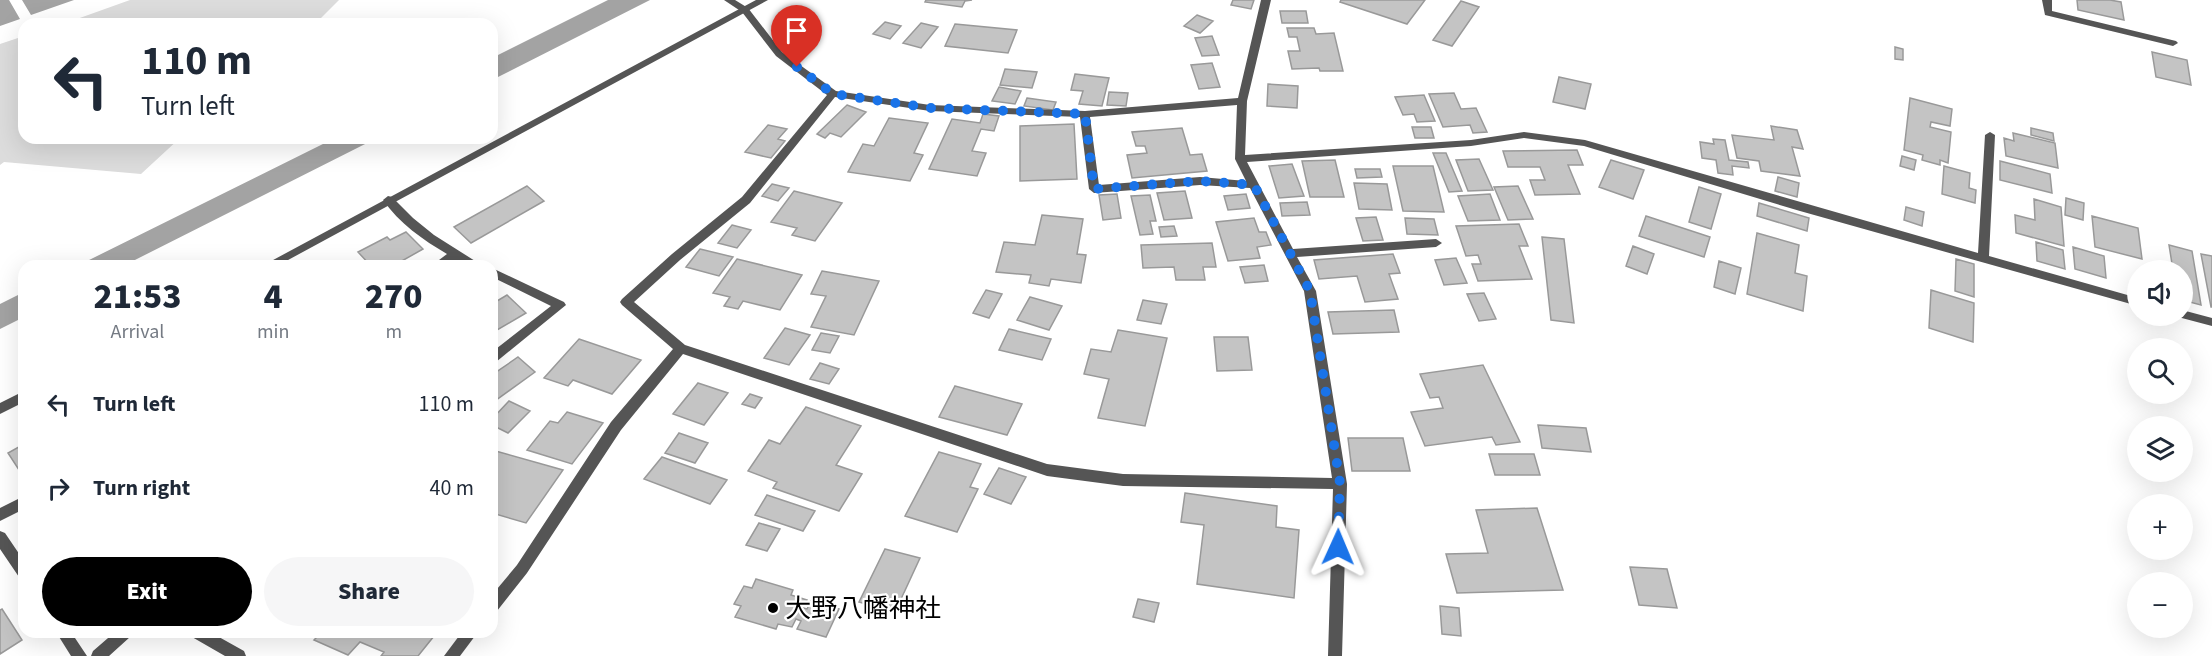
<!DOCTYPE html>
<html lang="en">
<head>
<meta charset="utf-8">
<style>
	:root { --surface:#fff; --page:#f6f6f7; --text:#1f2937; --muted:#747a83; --accent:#000 }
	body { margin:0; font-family:"Source Sans 3","Noto Sans JP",sans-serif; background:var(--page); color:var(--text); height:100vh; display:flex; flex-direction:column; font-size:22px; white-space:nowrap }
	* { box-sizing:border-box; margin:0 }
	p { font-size:20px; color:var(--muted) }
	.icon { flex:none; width:33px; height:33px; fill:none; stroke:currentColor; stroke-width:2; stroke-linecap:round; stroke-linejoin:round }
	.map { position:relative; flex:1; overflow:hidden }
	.details { position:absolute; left:18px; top:260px; width:480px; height:378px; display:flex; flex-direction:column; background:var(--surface); border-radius:18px; box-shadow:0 6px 24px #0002 }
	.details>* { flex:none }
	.banner { position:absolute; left:18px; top:18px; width:480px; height:126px; border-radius:18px; box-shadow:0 6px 24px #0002; background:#fff; color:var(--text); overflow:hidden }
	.tools { position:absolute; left:2127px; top:260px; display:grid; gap:12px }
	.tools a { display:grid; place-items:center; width:66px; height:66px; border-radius:50%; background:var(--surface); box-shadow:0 6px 24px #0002; font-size:30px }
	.pin { position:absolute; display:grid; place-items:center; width:51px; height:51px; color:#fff; margin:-62px -26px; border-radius:50% 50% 50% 0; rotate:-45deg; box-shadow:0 0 6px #0007 }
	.pin .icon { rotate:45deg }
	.me { position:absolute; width:66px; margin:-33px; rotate:1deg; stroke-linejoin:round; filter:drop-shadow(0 0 4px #0008) }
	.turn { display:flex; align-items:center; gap:21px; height:126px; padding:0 24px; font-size:27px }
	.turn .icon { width:78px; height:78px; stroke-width:2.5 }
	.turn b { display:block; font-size:42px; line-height:51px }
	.eta { display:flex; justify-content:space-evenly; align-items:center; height:102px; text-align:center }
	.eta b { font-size:36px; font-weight:800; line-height:42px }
	.action { display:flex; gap:12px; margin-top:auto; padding:12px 24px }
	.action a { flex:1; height:69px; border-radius:36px; background:var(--accent); color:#fff; font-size:24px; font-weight:800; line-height:69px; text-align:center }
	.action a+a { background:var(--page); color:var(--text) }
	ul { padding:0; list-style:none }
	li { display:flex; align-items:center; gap:18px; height:84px; padding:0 24px }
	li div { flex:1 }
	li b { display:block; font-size:22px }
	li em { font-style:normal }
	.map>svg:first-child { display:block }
	.green { fill:#dcdcdc }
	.water { fill:#a3a3a3 }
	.building { fill:#c4c4c4; stroke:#999; stroke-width:1.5 }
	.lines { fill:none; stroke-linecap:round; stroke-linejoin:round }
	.minor { fill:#555; fill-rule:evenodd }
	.tertiary { fill:#555; fill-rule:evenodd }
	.route { stroke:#1a73e8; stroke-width:10; stroke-dasharray:0 18 }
	.poi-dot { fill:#000; stroke:#fff; stroke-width:2 }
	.labels { text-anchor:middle; stroke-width:4.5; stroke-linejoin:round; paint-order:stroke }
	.near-poi-label { font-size:26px; fill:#000; stroke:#fff; text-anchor:start }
</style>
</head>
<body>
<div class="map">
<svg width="2212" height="656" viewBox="0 0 2212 656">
	<rect width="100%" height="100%" fill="#fff"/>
	<!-- green -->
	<path class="green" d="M130,0H339L315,24H63Z
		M24,36V138H180L141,174L4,162L0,165V44Z"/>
	<!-- water -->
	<path class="water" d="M0,0H9L20,19L0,26Z
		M22,0H74L31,15Z
		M608,0H650L492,80V58Z
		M335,138H377L125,265H79Z
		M24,292V317L0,329V304Z"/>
	<!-- building -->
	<path class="building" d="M926,0H972L965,1L962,7L925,2Z
		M1233,0H1254L1251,9L1231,5Z
		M1341,0H1425L1407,24L1340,2Z
		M2077,0H2110L2121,2L2124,20L2078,10Z
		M1461,1L1479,7L1452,46L1433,40Z
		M1280,11H1306L1308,23H1282Z
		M1197,15L1213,21L1200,33L1184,26Z
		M885,22L901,26L890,39L873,34Z
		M921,23L938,27L921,48L903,43Z
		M955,24L1017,30L1008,53L945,46Z
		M1287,28H1314L1316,34L1334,33L1343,71H1320L1319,68L1292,69L1288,51H1300L1297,37H1289Z
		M1212,36L1219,55L1202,56L1195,38Z
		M1895,47L1903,49V60L1895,59Z
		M2152,52L2187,60L2191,85L2156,77Z
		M1212,63L1220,87L1199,89L1191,65Z
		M1005,69L1037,72L1032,88L1000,85Z
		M1075,74L1109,78L1102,106L1079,104L1083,91L1071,90Z
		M1559,77L1591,84L1585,109L1553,102Z
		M1268,84L1298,86L1297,108L1267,106Z
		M999,87L1021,91L1015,104L992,101Z
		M1109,92L1128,93L1126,106L1107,105Z
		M1454,93L1461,109L1476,108L1487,132L1473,133L1470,125L1443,127L1429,94Z
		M1424,95L1435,121L1417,122L1414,114L1403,115L1395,97Z
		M1027,98L1056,102L1053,110L1024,106Z
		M1910,98L1952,109L1950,126L1931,122L1930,127L1951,132L1948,163L1940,160V165L1922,160L1923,155L1904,150Z
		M847,105L866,112L841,137L830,133L825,138L817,134Z
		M983,114L999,116L994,131L981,129L972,151L986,153L977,176L929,169L952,119L980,123Z
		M889,118L928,123L914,153L923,155L910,181L848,172L863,144L874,146Z
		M1074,124L1077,179L1020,181V126Z
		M768,125L787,129L778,139L785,141L771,158L745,152Z
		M1771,126L1797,130L1803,149L1792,147L1800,176L1761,171L1759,161L1737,158L1732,135L1774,140Z
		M1412,127H1431L1434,138H1415Z
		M1182,128L1190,155L1202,154L1207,171L1132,178L1127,155L1147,153L1145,146H1136L1132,132Z
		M2031,128L2053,133L2054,141L2031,135Z
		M2013,133L2055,143L2058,168L2006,156L2004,138L2014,141Z
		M1713,139L1725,140L1729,160L1748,162L1749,168L1732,166L1733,175L1718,173L1716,160L1702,158L1700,142L1714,144Z
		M1577,150L1583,165H1568L1580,194L1535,195L1530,180H1545L1540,167H1508L1503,151Z
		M1433,153H1446L1462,191L1449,192Z
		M1902,156L1916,160L1914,170L1900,166Z
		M1479,159L1493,190L1468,191L1456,160Z
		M1335,160L1344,197H1310L1302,161Z
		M1611,160L1644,170L1633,199L1599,187Z
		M2000,161L2050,174L2052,193L2000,180Z
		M1292,164L1304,196L1279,198L1269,166Z
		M1393,166H1433L1444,212L1403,211Z
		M1944,166L1970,173L1969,188L1976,190L1975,203L1942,194Z
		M1355,169H1380L1382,177L1357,178Z
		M1778,177L1799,183L1797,197L1775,191Z
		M1354,183L1387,184L1392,210L1359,209Z
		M772,184L789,188L778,201L762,196Z
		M527,186L544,201L471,243L454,227Z
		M1518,186L1533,219L1508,220L1494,187Z
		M1699,187L1721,194L1711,229L1689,222Z
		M794,191L842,203L815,241L792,235L797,228L771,222Z
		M1185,191L1192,218L1164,220L1157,193Z
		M1117,194L1121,218L1103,220L1099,195Z
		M1246,194L1250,208L1228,210L1224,196Z
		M1490,194L1500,220L1468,221L1458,196Z
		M1150,195L1156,221H1150L1153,234L1140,235L1131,196Z
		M2066,198L2084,203L2083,220L2065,215Z
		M2034,199L2061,207L2064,246L2016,233L2015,215L2035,220Z
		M1307,202L1310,215L1282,216L1280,203Z
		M1759,203L1809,218L1807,231L1757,216Z
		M1906,207L1924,212L1922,226L1904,220Z
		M1042,215L1083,219L1077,254L1086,255L1081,283L1051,279L1049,286L1029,283L1031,275L996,272L1004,242L1035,245Z
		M1646,216L1710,237L1704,257L1639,236Z
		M2092,216L2138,228L2142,259L2095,247Z
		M1376,217L1383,240L1363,241L1356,218Z
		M1254,218L1259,232H1266L1271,245L1257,247L1260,258L1228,261L1216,222Z
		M1405,218L1434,219L1438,235L1407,234Z
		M1519,224L1528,246H1519L1532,279L1478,281L1472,264H1481L1478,255L1466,256L1456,226Z
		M732,225L751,230L737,248L718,243Z
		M1174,226L1177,236L1161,237L1159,227Z
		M406,232L423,249L393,266H371L358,252L387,237L390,240Z
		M1757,233L1799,245L1795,273L1807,276L1803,311L1747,294Z
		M1542,237L1564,239L1574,323L1551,320Z
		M2036,242L2063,250L2065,269L2037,261Z
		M1212,243L1216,267H1203L1205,280H1176L1174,267L1143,268L1141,245Z
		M2169,245L2192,251L2201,305L2182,300V270H2173Z
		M1633,246L1654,254L1647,274L1626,266Z
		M2073,247L2104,256L2106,278L2075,269Z
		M700,249L733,257L719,276L686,267Z
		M1393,254L1400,273L1389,274L1398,299L1365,302L1357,276L1319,279L1314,260Z
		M2201,254L2212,256V307H2211Z
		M1456,258L1467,283L1444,285L1435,260Z
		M737,259L802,275L780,310L743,301L738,309L724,306L730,297L713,293Z
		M1956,259L1974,264V297L1955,291Z
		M1719,261L1741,268L1735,294L1714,287Z
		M1264,265L1268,281L1245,283L1240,267Z
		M822,271L879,281L854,335L811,327L826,296L811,294Z
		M986,290L1002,294L989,318L973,313Z
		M1931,290L1974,303L1973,342L1929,328Z
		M1484,293L1496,319L1479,321L1467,294Z
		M507,295L526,313L492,333V304Z
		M1030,297L1062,306L1049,330L1017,320Z
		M1143,300L1167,304L1161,324L1137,320Z
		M1394,310L1399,332L1333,334L1328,312Z
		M785,328L810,335L789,365L764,358Z
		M1009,329L1051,339L1042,360L999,350Z
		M1118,330L1167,338L1145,426L1098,418L1109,379L1084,374L1091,349L1111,352Z
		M821,333L839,336L830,353L812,350Z
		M1214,337H1248L1252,370L1217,371Z
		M579,339L641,360L612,394L573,380L568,386L544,378Z
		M518,357L535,372L492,403V375Z
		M820,363L839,369L829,384L810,379Z
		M1483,365L1520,442L1496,445L1492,437L1425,446L1411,412L1443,408L1439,397L1430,398L1420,374Z
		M698,383L728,393L704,425L673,414Z
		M955,386L1022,404L1007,435L939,417Z
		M750,394L762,398L755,408L742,404Z
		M509,401L530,411L508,433L492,425V419Z
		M806,407L861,426L836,465L862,474L839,511L773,488L777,482L748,471L769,440L780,444Z
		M567,412L603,423L572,464L527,450L550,421L558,423Z
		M1538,425L1586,428L1591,452L1542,448Z
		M679,433L708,443L695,463L665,453Z
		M1348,438H1403L1410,471H1352Z
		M24,444V471L21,473L8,453Z
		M492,450L563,470L526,523L492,513Z
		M939,452L981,464L970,487L978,489L957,532L905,516Z
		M1489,454H1534L1540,475H1495Z
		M662,457L727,480L710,504L644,479Z
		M999,468L1026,477L1011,504L984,494Z
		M1185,493L1277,506L1276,527L1299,530L1294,598L1197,584L1204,525L1181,522Z
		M767,495L815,511L803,531L755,515Z
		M1537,508L1563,590L1457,593L1446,554L1488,553L1476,510Z
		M759,523L780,529L767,551L746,545Z
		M885,549L920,558L895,612L859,602Z
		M1630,567L1667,569L1677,608L1639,605Z
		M756,579L793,590L791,595L807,600L803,608L807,609L811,601L839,609L826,637L797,629L801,621L796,619L792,627L778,624L776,629L735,617L741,606L734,604L744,586L752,588Z
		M1138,599L1159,603L1154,622L1133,617Z
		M1440,606L1459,608L1461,636L1442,634Z
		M2,609L22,640L0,654V610Z
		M322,632H422L434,636L418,656H381L384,652L360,642L348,655L314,640Z"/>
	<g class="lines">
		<!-- minor -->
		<path class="minor" d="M724,0H735L748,8L782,52L836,91L930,105L1085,111L1238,98L1261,0H1271L1247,101L1245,155L1471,140L1524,132L1585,140L1978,253L1985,135L1990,132L1995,135L1989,256L2138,298V306L1800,211L1584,146L1524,138L1471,146L1247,162L1293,249L1436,239L1442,243L1436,247L1297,257L1316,291L1347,484L1342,656H1328L1333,489L1123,486L1047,476L683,354L621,430L527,573L497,611L492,613V595L517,565L611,422L673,349L622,305L620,302L622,299L672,254L742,197L827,95L776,56L742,12ZM835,97L930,111L1080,117L1089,189L1094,193L1200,185L1250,188L1304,291L1332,478L1123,474L1047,464L685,345L634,302L680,260L750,203ZM1237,105L1235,159L1246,181L1200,177L1099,185L1090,117Z
			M2042,0H2052V11L2176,41L2178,43L2173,46L2045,15Z
			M388,196L392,197L413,218L434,235L483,266H467L456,260L446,266H431L447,254C423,240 399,223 383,200Z
			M492,268L564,302L566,305L496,362L492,364V352L551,306L492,277Z
			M2182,310L2212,318V326L2178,317L2177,315H2182Z
			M24,496V509L0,521V508Z
			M0,531L5,533L24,561V579L19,577L0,549Z
			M56,632H71L87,656H71Z
			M115,632H132L130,637L109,656H91L93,651Z
			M190,632H210L244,651L246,656H225L192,637Z
			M462,632H478L460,656H444Z"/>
		<!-- tertiary -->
		<path class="tertiary" d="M756,0H768L277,266H262Z
			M24,391V402L0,414V403Z"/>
	</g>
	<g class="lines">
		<!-- route -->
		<path class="route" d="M797,67L833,94L930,108L1085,114L1094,189L1200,181L1254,185L1310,291L1340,483L1338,547"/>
	</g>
	<!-- markers -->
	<circle class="poi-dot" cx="773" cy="608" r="6"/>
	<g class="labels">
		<!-- near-poi labels -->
		<g class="near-poi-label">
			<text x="785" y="617">大野八幡神社</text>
		</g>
	</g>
</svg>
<div class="tools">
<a><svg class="icon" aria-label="sound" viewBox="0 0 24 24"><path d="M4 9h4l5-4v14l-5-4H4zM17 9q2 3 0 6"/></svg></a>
<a><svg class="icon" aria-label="search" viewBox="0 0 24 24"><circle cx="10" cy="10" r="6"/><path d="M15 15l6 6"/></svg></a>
<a><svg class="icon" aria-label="layers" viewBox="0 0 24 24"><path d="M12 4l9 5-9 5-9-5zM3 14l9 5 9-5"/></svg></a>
<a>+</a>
<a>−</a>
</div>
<div class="pin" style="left:797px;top:67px;background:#d93025"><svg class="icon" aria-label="arrive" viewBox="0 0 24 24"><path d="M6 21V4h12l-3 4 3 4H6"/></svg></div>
<svg class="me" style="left:1338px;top:547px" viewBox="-20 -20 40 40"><path d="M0-17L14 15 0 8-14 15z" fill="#1a73e8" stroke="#fff" stroke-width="4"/></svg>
<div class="banner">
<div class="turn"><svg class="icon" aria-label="left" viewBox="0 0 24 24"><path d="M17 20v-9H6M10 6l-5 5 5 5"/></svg><div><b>110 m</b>Turn left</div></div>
</div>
<section class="details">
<div class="eta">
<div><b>21:53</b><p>Arrival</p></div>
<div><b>4</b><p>min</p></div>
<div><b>270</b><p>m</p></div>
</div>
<ul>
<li><svg class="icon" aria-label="left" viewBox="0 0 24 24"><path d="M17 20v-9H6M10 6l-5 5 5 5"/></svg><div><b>Turn left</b></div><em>110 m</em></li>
<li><svg class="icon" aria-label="right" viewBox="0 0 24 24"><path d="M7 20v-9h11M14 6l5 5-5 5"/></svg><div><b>Turn right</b></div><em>40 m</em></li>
</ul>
<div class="action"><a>Exit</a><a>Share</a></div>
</section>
</div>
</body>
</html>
